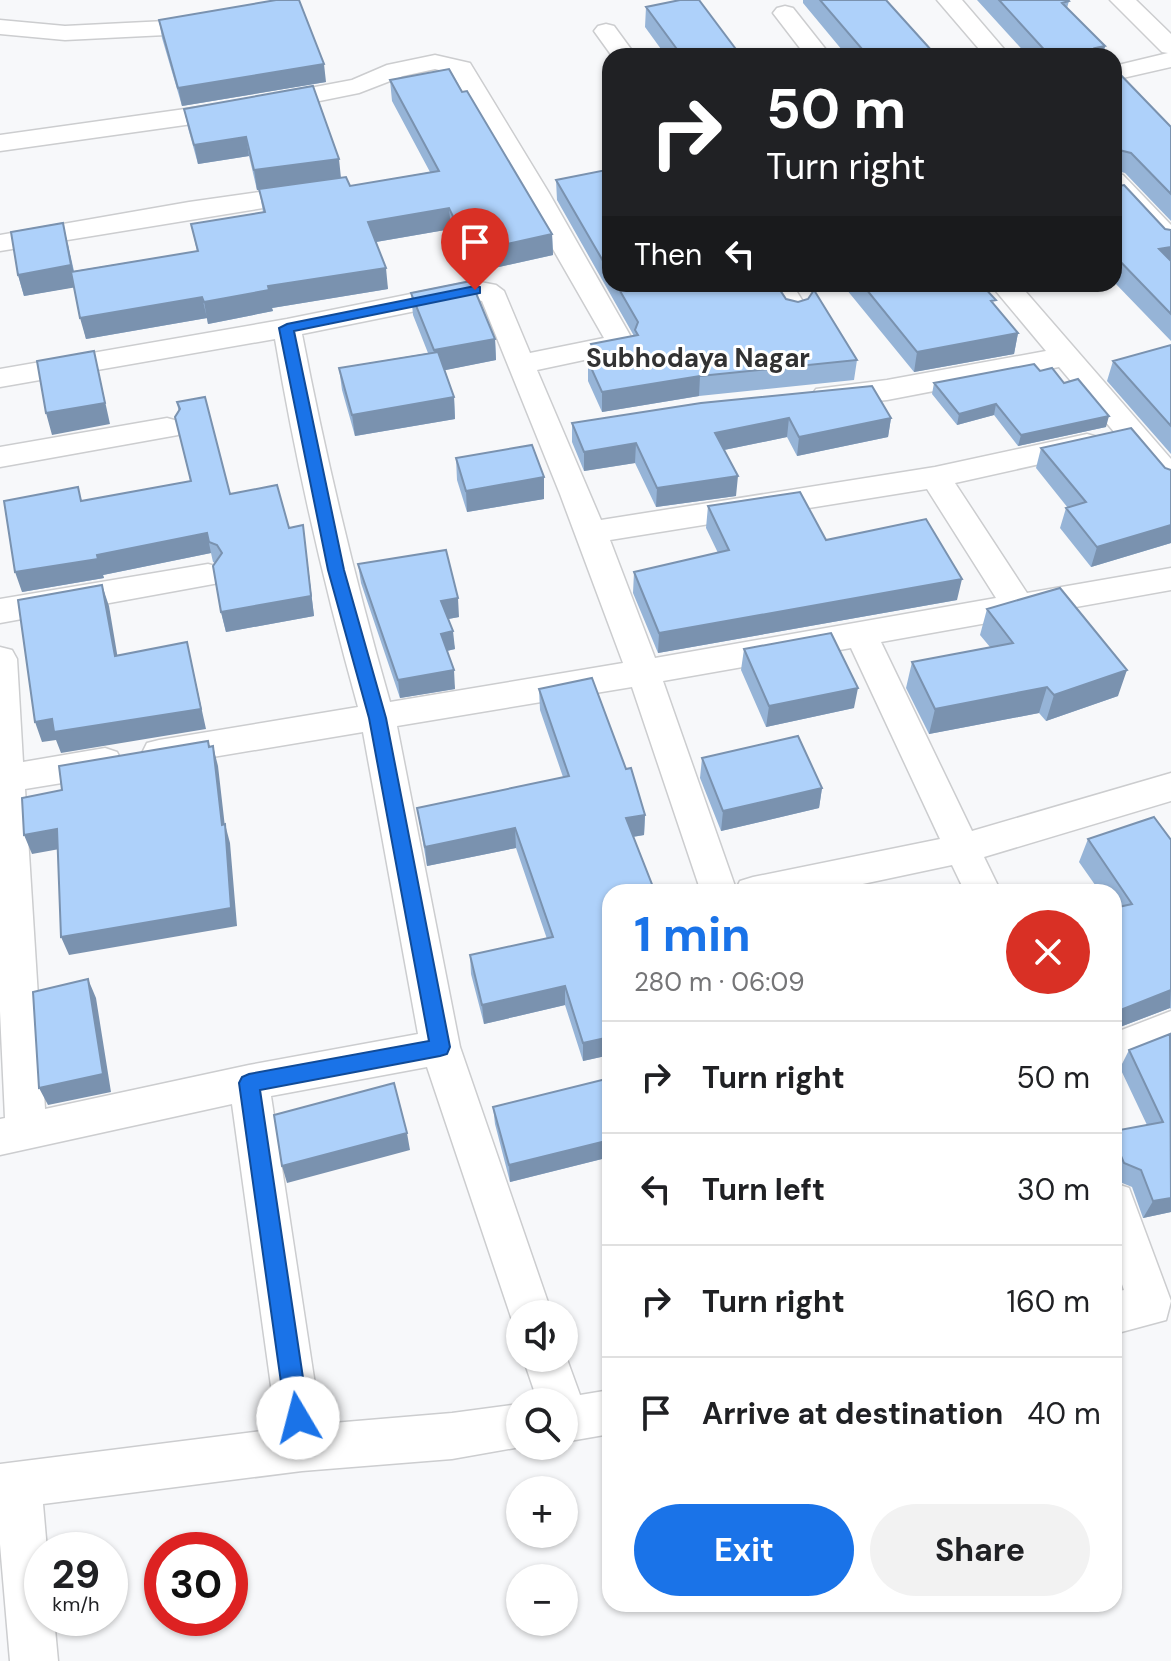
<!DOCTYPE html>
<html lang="en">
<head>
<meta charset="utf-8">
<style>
	:root { --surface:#fff; --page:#f2f2f2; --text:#202124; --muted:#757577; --line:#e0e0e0; --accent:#1a73e8 }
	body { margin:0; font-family:"DM Sans",sans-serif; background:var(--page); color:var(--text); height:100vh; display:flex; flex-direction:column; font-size:30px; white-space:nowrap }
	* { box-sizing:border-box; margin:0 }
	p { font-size:26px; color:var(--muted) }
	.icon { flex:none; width:44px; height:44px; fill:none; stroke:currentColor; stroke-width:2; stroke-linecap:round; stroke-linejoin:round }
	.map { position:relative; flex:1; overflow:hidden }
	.sheet { position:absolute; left:602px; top:884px; width:520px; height:728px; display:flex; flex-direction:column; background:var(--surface); border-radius:24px; box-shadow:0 2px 6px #0004 }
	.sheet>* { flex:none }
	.banner { position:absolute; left:602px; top:48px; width:520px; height:244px; border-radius:24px; box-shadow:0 2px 6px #0004; background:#202124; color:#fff; overflow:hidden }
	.controls { position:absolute; left:506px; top:1300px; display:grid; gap:16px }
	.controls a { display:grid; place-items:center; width:72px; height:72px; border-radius:50%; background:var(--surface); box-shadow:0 2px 6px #0004; font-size:40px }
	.speed { position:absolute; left:24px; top:1532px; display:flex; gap:16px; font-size:40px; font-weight:700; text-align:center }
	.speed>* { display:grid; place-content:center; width:104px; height:104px; border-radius:50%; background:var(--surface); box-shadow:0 2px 6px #0004; line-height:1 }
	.speed small { font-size:20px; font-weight:400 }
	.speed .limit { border:12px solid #d22; background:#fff; color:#111 }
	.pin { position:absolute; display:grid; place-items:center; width:68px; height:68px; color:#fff; margin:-82px -34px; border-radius:50% 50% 50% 0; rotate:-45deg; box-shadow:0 0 8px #0007 }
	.pin .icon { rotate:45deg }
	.me { position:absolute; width:88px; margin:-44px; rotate:352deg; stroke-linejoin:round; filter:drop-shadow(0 0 6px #0008) }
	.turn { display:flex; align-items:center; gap:28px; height:168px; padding:0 32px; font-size:36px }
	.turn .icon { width:104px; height:104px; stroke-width:2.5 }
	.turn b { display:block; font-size:56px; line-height:68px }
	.then { display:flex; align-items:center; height:76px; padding:0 32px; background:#0003; gap:16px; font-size:30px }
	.round { display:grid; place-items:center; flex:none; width:84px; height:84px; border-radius:42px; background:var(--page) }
	.headline { display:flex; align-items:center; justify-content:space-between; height:136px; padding:0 32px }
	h1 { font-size:48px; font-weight:700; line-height:60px; color:var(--accent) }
	.action { display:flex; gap:16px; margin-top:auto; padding:16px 32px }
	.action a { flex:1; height:92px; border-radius:48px; background:var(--accent); color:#fff; font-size:32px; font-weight:700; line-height:92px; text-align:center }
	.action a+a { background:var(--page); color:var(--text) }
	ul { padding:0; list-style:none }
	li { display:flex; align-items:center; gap:24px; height:112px; padding:0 32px; border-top:2px solid var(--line) }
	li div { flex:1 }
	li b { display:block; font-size:30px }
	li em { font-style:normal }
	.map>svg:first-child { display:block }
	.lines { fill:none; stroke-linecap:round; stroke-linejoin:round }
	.street-casing { stroke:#cccdcf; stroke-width:3 }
	.street { fill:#fff; fill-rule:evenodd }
	.wall { fill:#96b4d7 }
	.shaded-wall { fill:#7a92af }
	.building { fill:#aed1fa; stroke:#7a92af; stroke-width:2 }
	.route { fill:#1a73e8; stroke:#114b97; stroke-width:2 }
	.labels { text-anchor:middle; stroke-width:6; stroke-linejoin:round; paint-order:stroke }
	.neighbourhood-label { font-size:26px; font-weight:bold; fill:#323233; stroke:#fff }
</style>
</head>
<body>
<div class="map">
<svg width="1171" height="1661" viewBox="0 0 1171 1661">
	<rect width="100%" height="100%" fill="#f7f8fa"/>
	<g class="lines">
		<defs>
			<path id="street" d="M937,0H962L1010,56H985Z
				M1110,0H1136L1171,34V67L1114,80V66L1168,53L1162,52Z
				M785,6L793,8L831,56H806L773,13L777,8Z
				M0,20L65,26L166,21L174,23L178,28L174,33L166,35L65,40L0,34Z
				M606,24L614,26L636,56H612L594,31L598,26Z
				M435,55L470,63L549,193L635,344L631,350L537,370L601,520L935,467L1087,434L1098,437L1102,444L1098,451L955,483L1027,593L1171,568V590L881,642L972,831L1171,773V801L984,857L1001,892H965L952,865L825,892H701L632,687L397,726L460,1047L552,1314H520V1331L515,1329L427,1067L271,1096L321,1424L452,1413L520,1404V1446H526L452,1459L302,1471L43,1504L47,1550H42V1618H54L58,1661H10L0,1544V1464L277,1429L232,1104L0,1155V1119L5,1118L0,1011V647L12,650L17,659L23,762L105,748L117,752L122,762L117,772L105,776L25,789L45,1109L249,1065L418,1034L363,732L159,766L147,763L142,753L147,743L159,740L358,707C324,585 296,464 275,339L0,387V369L287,319L475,281L496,285L504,291L530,353L604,338L452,73L435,69L403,76L359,93L235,118L0,151V135L235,102L352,80L387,65ZM475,299L482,301L560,494L623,663L390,702C355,580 326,459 302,334ZM927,489L996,598L655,658L610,540ZM851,648L940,839L753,877L740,881L736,889L663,681Z
				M1114,173L1123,175L1171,225V249L1161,247L1114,196Z
				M310,185L319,187L323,193L319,199L0,251V235L189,202Z
				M764,284H792L809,311L805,317L795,320L785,317Z
				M990,284H1019L1171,459V489L1160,486L1059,367L887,400L826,406L816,403L811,396L816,389L887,380L1046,351Z
				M167,418L178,421L182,428L178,435L0,467V447Z
				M208,564L219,567L224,575L219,583L0,623V599Z
				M1171,1011V1045L1114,1067V1033Z
				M1114,1183L1129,1188L1171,1301L1166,1320L1114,1334V1292L1124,1290L1114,1261Z
				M564,1351L580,1395L610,1390V1434L564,1442V1402H538L523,1358H564Z"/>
		</defs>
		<!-- street casing -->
		<use href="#street" class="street-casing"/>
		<!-- street -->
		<use href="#street" class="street"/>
	</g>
	<!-- wall -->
	<path class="wall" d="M803,0H886L932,51L931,56H847L803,3Z
		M977,0H1068L1069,1L1067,8L1105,46L1103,56H1028Z
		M646,7L741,56H666L645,27Z
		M159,20L326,82L182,106L162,38Z
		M1114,68L1171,127V221L1125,173L1114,170Z
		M390,80L462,92L552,234L553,255L472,273L451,229L376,242L388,289L272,308L273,311L208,324L207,318L86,339L74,287L24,296L18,275L68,244L74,271L197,251L191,224L263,212L259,189L350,186L430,172L392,101Z
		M184,109L341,178L257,190L249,156L198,164L188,128Z
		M610,177V284H776L786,299L857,360L854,380L699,396L602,412L588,381V361L591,360V344L634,336L557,200L556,180Z
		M1114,187L1165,229L1171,230V341L1114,282Z
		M842,284H990L989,287L985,288L995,306L1018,333L1014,354L914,372Z
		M411,293L495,339L496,360L445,370L454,397L455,419L355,436L342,390L339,368L428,353L413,315Z
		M1171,345V454L1107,381L1113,361Z
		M1040,371L1106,427L1018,446L994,415L957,425L932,394L934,383Z
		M872,386L891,418L888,437L797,456L787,437L724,450L736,496L656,507L635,463L584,471L572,442V423Z
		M177,402L230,494L289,528L303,525L314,616L226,632L221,612L215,563L213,562L211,553L103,575L104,578L22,592L82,501L190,481Z
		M1041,448L1171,470V543L1091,567L1060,528L1066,508H1068L1036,468Z
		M456,458L544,477V499L467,512L457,480Z
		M708,506L826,540L957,600L658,653L633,593L634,572L718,553L706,528Z
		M358,564L459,617L448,619L455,649L447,651L455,689L400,698L361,583Z
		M987,609L1118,696L1046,721L1039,713L929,734L906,688L912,662L990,647L980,635Z
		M744,649L854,708L766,727L741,670Z
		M539,689L626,769L645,815L644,835L633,837L610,892V1055L583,1061L565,1005L484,1024L471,974L470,955L547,939L516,848L427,866L417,808L563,777L540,710Z
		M702,758L822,788L819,808L721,831L700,778Z
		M1088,839L1171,840V1009L1170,1008L1120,1027L1114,1041V892H1100L1079,862Z
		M1170,1034L1171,1212L1143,1218L1132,1187L1115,1180L1114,1179V1131L1147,1125L1120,1068L1129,1050Z
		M610,1078V1157L510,1182L495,1124L493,1107Z"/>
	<!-- shaded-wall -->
	<path class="shaded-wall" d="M1105,46L1103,56L1095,48Z
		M932,51L931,56H910Z
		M324,64L326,82L182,106L178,88Z
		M246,137L249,156L198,164L194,145Z
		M339,159L341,178L257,190L254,170Z
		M449,208L451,229L370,243L368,222Z
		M63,223L77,287L24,296L18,275Z
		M552,234L553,255L472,273L470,252Z
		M1171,247V266L1159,249Z
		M386,268L388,289L272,308L273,311L208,324L204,302L268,286Z
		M202,297L207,318L86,339L80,318Z
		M1018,333L1014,354L914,372L917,352Z
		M495,339L496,360L436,372L434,350Z
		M94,351L110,424L52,435L46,413Z
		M700,376L699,396L602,412V392Z
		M454,397L455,419L355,436L352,415Z
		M996,404L994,415L957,425L959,414Z
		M1109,416L1106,427L1018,446L1021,435Z
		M789,418L787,437L714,452L715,433Z
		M891,418L888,437L797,456L799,437Z
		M636,443L635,463L584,471V452Z
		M738,476L736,496L656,507L657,488Z
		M544,477V499L467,512L466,491Z
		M303,525L314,616L226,632L221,612Z
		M1171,525V543L1091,567L1097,547Z
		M207,533L211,553L103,575L104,578L22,592L15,572Z
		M962,579L957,600L658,653L659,633Z
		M102,585L109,606L121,677L115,656Z
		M458,598L459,617L443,620L441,601Z
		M453,631L455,649L442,652L441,634Z
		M187,642L206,729L61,753L56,740L42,742L35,722Z
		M454,670L455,689L400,698L398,680Z
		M1127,670L1118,696L1046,721L1054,695Z
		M1047,687L1039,713L929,734L935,709Z
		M858,688L854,708L766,727L769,706Z
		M213,746L218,766L225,827V824L230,843L237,926L69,955L61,937L222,825Z
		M822,788L819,808L721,831L723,811Z
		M645,815L644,835L625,838L626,818Z
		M515,828L516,848L427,866L425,847Z
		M57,829L65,848L32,854L24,835Z
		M88,979L96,998L111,1092L48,1105L39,1088Z
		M565,986V1005L484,1024L482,1005Z
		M1171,990L1170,1008L1120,1027L1123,1009Z
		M610,1037V1055L583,1061V1043Z
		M407,1133L410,1150L287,1183L282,1166Z
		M610,1140V1157L510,1182L509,1165Z
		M1171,1198V1212L1143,1218L1153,1201Z"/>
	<!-- building -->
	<path class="building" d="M276,0H299L324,64L178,88L159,20Z
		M680,0H699L741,56H682L646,7Z
		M820,0H886L932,51L910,56H868Z
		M999,0H1068L1069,1L1062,3L1105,46L1095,48L1103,56H1050Z
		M1114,68L1171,127V194L1131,153L1119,150L1114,144Z
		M449,69L462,92L467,91L552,234L470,252L449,208L368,222L386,268L268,286L269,290L204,302L202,297L80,318L71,272L198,251L191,224L265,212L259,189L346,177L350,186L439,171L390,80Z
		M313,86L339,159L254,170L246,137L194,145L184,109Z
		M606,170L610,177V273L556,180Z
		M1124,185L1165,229L1171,230V247L1159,249L1171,261V314L1114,255V187Z
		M63,223L71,265L18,275L11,232Z
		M471,281L495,339L434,350L411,293Z
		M616,284H776L786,299L798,302L808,299L814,290L857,360L700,376L602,392L588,361L599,359L591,344L638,335L635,330L638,322Z
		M862,284H981L996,300L991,301L1018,333L917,352Z
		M1171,345V426L1113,361Z
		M94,351L105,403L46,413L37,361Z
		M438,352L454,397L352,415L339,368Z
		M1034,364L1040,371L1052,368L1064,383L1078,379L1109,416L1021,435L996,404L959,414L934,383Z
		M872,386L891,418L799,437L789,418L715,433L738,476L657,488L636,443L584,452L572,423L701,403Z
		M205,397L230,494L277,485L289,528L303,525L311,596L221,612L213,566L222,553L217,545L209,542L207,533L97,555L98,559L15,572L4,501L78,487L81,501L191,481L175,417L180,409L177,402Z
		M1131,428L1165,468L1171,470V525L1097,547L1066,508L1086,502L1041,448Z
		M532,445L544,477L466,491L456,458Z
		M800,492L826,540L926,519L962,579L659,633L634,572L729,550L708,506Z
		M446,550L458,598L441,601L453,631L441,634L454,670L398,680L358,564Z
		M102,585L115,656L187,642L201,709L54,732L52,719L35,722L18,600Z
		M1060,588L1127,670L1054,695L1047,687L935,709L912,662L1013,643L987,609Z
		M831,633L858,688L769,706L744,649Z
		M592,678L626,769L631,768L645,815L626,818L655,892H610V1037L583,1043L565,986L482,1005L470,955L553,937L515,828L425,847L417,808L569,776L539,689Z
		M798,736L822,788L723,811L702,758Z
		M208,741L209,747L213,746L222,825L225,824L231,908L61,937L57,829L24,835L22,798L62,790L59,766Z
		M1154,817L1171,840V990L1123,1009L1121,1026L1117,1018H1114V908L1132,904L1088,839Z
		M88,979L103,1074L39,1088L33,992Z
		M1170,1034L1171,1198L1153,1201L1141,1170L1124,1163L1114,1140V1131L1163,1122L1129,1050Z
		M610,1078V1140L509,1165L493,1107Z
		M394,1083L407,1133L282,1166L274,1115Z"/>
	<!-- route -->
	<path class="route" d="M475,286L480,287V293L294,331L344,570L386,718L450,1047L447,1054L440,1056L260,1090L309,1418L306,1426L298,1429L290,1426L286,1418L239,1083L242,1077L249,1074L429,1041L369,718L328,570L279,328L287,324Z"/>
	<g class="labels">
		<!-- neighbourhood labels -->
		<g class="neighbourhood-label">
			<text x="698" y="367">Subhodaya Nagar</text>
		</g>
	</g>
</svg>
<div class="controls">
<a><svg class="icon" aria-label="sound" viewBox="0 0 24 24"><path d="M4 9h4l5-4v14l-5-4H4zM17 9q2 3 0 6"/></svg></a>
<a><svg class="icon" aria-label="search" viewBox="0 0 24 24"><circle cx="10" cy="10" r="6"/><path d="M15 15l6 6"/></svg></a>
<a>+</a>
<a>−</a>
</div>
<div class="speed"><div>29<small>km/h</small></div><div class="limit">30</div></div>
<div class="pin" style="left:475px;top:290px;background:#d93025"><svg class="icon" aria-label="arrive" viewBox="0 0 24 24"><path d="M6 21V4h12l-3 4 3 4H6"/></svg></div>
<svg class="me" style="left:298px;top:1418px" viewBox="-20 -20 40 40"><circle r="19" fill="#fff"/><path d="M0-13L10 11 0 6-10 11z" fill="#1a73e8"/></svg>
<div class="banner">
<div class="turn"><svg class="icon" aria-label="right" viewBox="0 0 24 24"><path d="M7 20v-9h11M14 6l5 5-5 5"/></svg><div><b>50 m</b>Turn right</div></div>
<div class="then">Then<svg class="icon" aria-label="left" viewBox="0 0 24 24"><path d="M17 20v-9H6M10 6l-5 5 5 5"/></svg></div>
</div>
<section class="sheet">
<div class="headline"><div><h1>1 min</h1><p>280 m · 06:09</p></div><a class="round" style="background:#d93025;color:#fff"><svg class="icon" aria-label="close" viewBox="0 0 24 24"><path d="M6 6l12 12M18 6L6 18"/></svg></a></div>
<ul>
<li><svg class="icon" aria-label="right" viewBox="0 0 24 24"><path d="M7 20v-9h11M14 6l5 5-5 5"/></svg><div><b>Turn right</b></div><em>50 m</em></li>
<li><svg class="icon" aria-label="left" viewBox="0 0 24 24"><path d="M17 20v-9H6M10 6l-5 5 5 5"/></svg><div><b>Turn left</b></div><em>30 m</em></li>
<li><svg class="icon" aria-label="right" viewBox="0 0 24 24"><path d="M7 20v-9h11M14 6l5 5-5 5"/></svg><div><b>Turn right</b></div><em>160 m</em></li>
<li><svg class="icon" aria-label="arrive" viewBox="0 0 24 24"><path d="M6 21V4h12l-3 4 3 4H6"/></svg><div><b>Arrive at destination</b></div><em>40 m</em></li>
</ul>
<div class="action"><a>Exit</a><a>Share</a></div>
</section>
</div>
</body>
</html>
